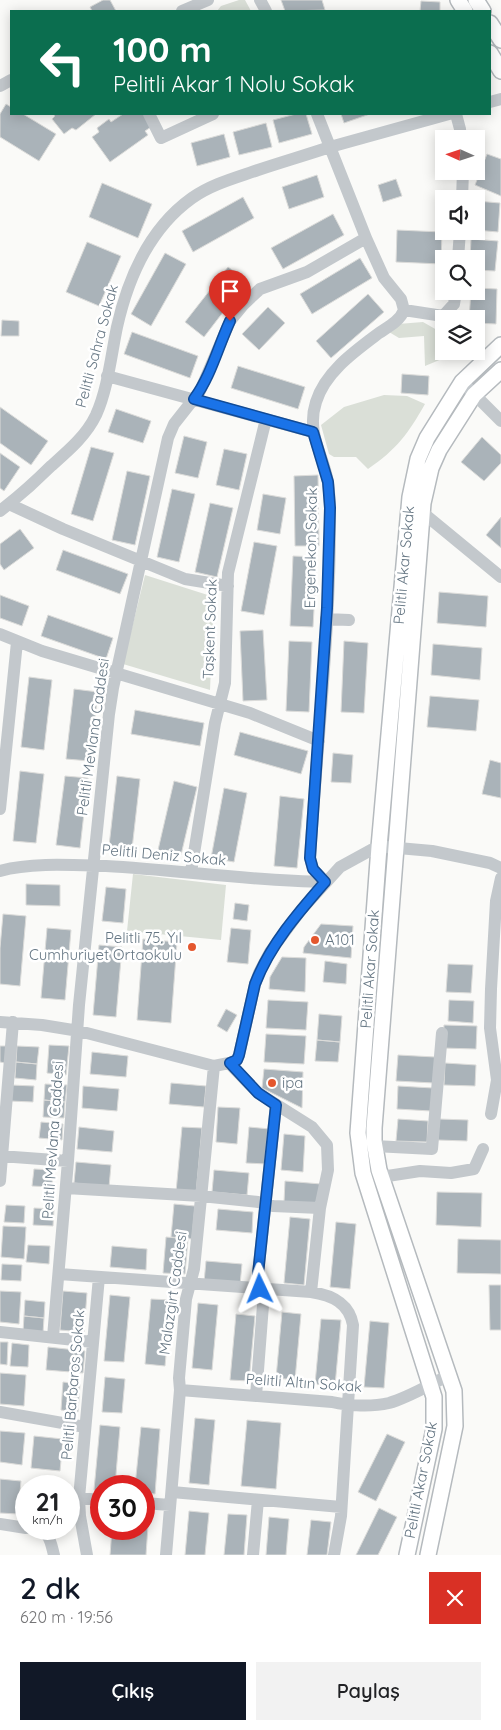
<!DOCTYPE html>
<html lang="tr">
<head>
<meta charset="utf-8">
<style>
	:root { --surface:#fff; --page:#f2f2f2; --text:#202124; --muted:#757577; --accent:#111827 }
	body { margin:0; font-family:Quicksand,sans-serif; background:var(--page); color:var(--text); height:100vh; display:flex; flex-direction:column; font-size:19px; white-space:nowrap }
	* { box-sizing:border-box; margin:0 }
	p { font-size:16px; color:var(--muted) }
	.icon { flex:none; width:28px; height:28px; fill:none; stroke:currentColor; stroke-width:2; stroke-linecap:round; stroke-linejoin:round }
	.map { position:relative; height:1555px; overflow:hidden }
	.details { display:flex; flex-direction:column; background:var(--surface); flex:1 }
	.details>* { flex:none }
	.banner { position:absolute; left:10px; top:10px; width:481px; height:105px; border-radius:0px; box-shadow:0 2px 12px #0003; background:#0b6e4f; color:#fff; overflow:hidden }
	.needle { width:32px; rotate:273deg }
	.buttons { position:absolute; left:435px; top:130px; display:grid; gap:10px }
	.buttons a { display:grid; place-items:center; width:50px; height:50px; border-radius:0px; background:var(--surface); box-shadow:0 2px 12px #0003; font-size:25px }
	.speed { position:absolute; left:15px; top:1475px; display:flex; gap:10px; font-size:25px; font-weight:700; text-align:center }
	.speed>* { display:grid; place-content:center; width:65px; height:65px; border-radius:50%; background:var(--surface); box-shadow:0 2px 12px #0003; line-height:1 }
	.speed small { font-size:12px; font-weight:400 }
	.speed .limit { border:8px solid #d22; background:#fff; color:#111 }
	.pin { position:absolute; display:grid; place-items:center; width:42px; height:42px; color:#fff; margin:-51px -21px; border-radius:50% 50% 50% 0; rotate:-45deg; box-shadow:0 0 5px #0007 }
	.pin .icon { rotate:45deg }
	.me { position:absolute; width:55px; margin:-28px; rotate:358deg; stroke-linejoin:round; filter:drop-shadow(0 0 4px #0008) }
	.turn { display:flex; align-items:center; gap:18px; height:105px; padding:0 20px; font-size:22px }
	.turn .icon { width:65px; height:65px; stroke-width:2.5 }
	.turn b { display:block; font-size:35px; line-height:42px }
	.round { display:grid; place-items:center; flex:none; width:52px; height:52px; border-radius:0px; background:var(--page) }
	.overview { display:flex; align-items:center; justify-content:space-between; height:85px; padding:0 20px }
	h1 { font-size:30px; font-weight:600; line-height:38px; color:var(--accent) }
	.cta { display:flex; gap:10px; margin-top:auto; padding:10px 20px }
	.cta a { flex:1; height:58px; border-radius:0px; background:var(--accent); color:#fff; font-size:20px; font-weight:600; line-height:58px; text-align:center }
	.cta a+a { background:var(--page); color:var(--text) }
	.map>svg:first-child { display:block }
	.green { fill:#dadfd7 }
	.building { fill:#aab3b9; stroke:#dcdcda }
	.lines { fill:none; stroke-linecap:round; stroke-linejoin:round }
	.major-casing { stroke:#b5babe; stroke-width:18 }
	.minor { stroke:#c3c8cc; stroke-width:12 }
	.major { stroke:#fff; stroke-width:15 }
	.route-casing { stroke:#114b97; stroke-width:12 }
	.route { stroke:#1a73e8; stroke-width:9 }
	.poi-dot { fill:#e4572e; stroke:#fff; stroke-width:2 }
	.labels { text-anchor:middle; stroke-width:5; stroke-linejoin:round; paint-order:stroke }
	.street-label { font-size:15px; fill:#657683; stroke:#fff }
	.poi-label { font-size:15px; fill:#657683; stroke:#fff; text-anchor:start }
</style>
</head>
<body>
<div class="map">
<svg width="501" height="1555" viewBox="0 0 501 1555">
	<rect width="100%" height="100%" fill="#fafaf8"/>
	<!-- green -->
	<path class="green" d="M239,0H245L251,11H217L221,6Z
		M423,322L444,334V351H461L425,366L424,336L399,338L389,332L398,324Z
		M384,395L407,396L425,404C408,434 397,449 368,469L356,457H334L329,454L321,425L344,407Z
		M145,575L214,597L210,690L123,664Z
		M133,874L226,885L221,940L127,931Z"/>
	<!-- building -->
	<path class="building" d="M103,0H110L116,11H92L90,7Z
		M281,0H322L325,10L285,11Z
		M421,1L440,2V11H420Z
		M6,104L11,107V114H23L56,134L39,161L0,137V114Z
		M53,114H96L76,130L72,128L64,134L52,119L55,116Z
		M123,114H145L154,125L145,131L148,135L110,162L92,137L99,132L97,128L109,119L111,122Z
		M296,114H306L312,134L279,143L273,120Z
		M341,114H370L344,123Z
		M266,123L272,147L239,155L233,132Z
		M224,134L230,157L197,166L191,143Z
		M487,154L501,159V196L475,185Z
		M317,175L324,197L289,209L282,187Z
		M396,179L402,196L383,202L378,185Z
		M102,183L152,204L138,238L89,217Z
		M243,197L254,218L193,252L182,231Z
		M476,201L500,203L498,232L476,230Z
		M333,214L344,235L283,269L271,248Z
		M397,230L442,232L441,264L396,262Z
		M471,239L498,241L495,271L476,270V259H470Z
		M87,242L121,256L99,306L66,292Z
		M165,253L186,264L151,326L131,314Z
		M360,258L372,278L312,314L300,294Z
		M228,267L247,281L204,337L185,322Z
		M476,288L497,289L496,324L476,323V319H469L471,291H476Z
		M368,294L384,312L331,358L316,341Z
		M268,307L285,323L259,350L242,334Z
		M2,320L19,321V336H1Z
		M132,332L198,356L190,378L124,354Z
		M238,366L305,387L298,409L231,388Z
		M402,374L429,376L428,395L401,393Z
		M0,407L48,441L31,465L0,443Z
		M116,409L151,421L143,443L108,432Z
		M184,436L207,442L198,478L175,473Z
		M482,437L501,455V463L484,481L461,462Z
		M91,447L114,453L93,521L71,514Z
		M224,449L247,454L239,490L216,485Z
		M0,453L20,467L4,491L0,488Z
		M127,471L150,476L135,545L112,540Z
		M318,475L319,546H295L294,476Z
		M172,489L195,494L179,562L157,557Z
		M263,494L286,498L280,534L257,530Z
		M210,503L233,508L217,577L195,572Z
		M501,517V548L486,535Z
		M20,529L34,548L4,570L0,564V544Z
		M254,542L277,546L264,615L241,611Z
		M63,550L128,574L120,594L56,570Z
		M293,556L317,557L313,627L290,626Z
		M439,592L488,596L486,627L437,623Z
		M0,595L29,606L22,626L0,618Z
		M48,615L113,638L106,659L41,636Z
		M263,630L267,700L243,701L240,631Z
		M289,641L312,642L309,712L286,711Z
		M344,641L368,643L364,713L341,712Z
		M433,644L482,648L480,680L431,675Z
		M29,677L52,680L44,750L21,747Z
		M74,689L98,692L90,761L66,759Z
		M430,696L479,700L476,731L427,727Z
		M135,710L204,723L200,746L131,734Z
		M240,732L308,751L301,774L234,755Z
		M333,753L353,755L351,783L331,782Z
		M490,760L501,763V798L482,794Z
		M20,771L44,774L36,843L13,841Z
		M65,776L88,778L80,848L56,845Z
		M117,776L140,779L132,849L109,846Z
		M174,781L197,787L181,855L158,850Z
		M224,788L247,793L234,862L211,858Z
		M280,796L304,799L297,868L274,866Z
		M26,884L60,885V906L26,905Z
		M106,887L126,889L123,923L102,921Z
		M235,903L249,905L247,921L233,919Z
		M3,914L26,916L20,986L0,984V948Z
		M321,924L353,926L351,958L303,953L304,947Z
		M47,928L71,930L65,1000L41,998Z
		M231,928L251,930L248,964L227,962Z
		M143,939L177,942L171,1023L137,1020Z
		M99,945L122,947L116,1017L93,1015Z
		M282,957L306,958L305,992L269,989L270,977Z
		M325,961L347,964L346,984L323,982Z
		M448,964L473,965L471,993L446,992Z
		M268,1000L308,1002L306,1030L266,1028Z
		M449,1000L474,1001L473,1023L448,1021Z
		M226,1009L237,1015L227,1032L217,1026Z
		M319,1014L342,1016L340,1042L317,1040Z
		M444,1025L477,1026L476,1049L443,1048Z
		M266,1034L306,1036L304,1064L264,1062Z
		M317,1040L340,1042L338,1062L315,1061Z
		M49,1045L69,1046L66,1075L47,1073Z
		M0,1046H6L5,1063L0,1062Z
		M17,1046L39,1047L37,1064L16,1062Z
		M92,1052L128,1056L126,1077L90,1074Z
		M398,1055L435,1057L434,1083L396,1081Z
		M16,1062L37,1064L36,1080L15,1078Z
		M445,1063L476,1065L475,1086L444,1085Z
		M264,1069L303,1072L302,1108L262,1088Z
		M171,1083L206,1086L204,1107L169,1104Z
		M45,1084L67,1085L65,1102L44,1100Z
		M11,1085L34,1086L33,1102L10,1101Z
		M83,1086L119,1089L117,1111L82,1108Z
		M398,1086L433,1088L431,1111L397,1109Z
		M44,1100L65,1102L64,1118L43,1117Z
		M218,1107L240,1108L237,1144L216,1142Z
		M398,1119L428,1121L427,1142L396,1141Z
		M439,1119L468,1120L467,1141L438,1140Z
		M41,1122L63,1124L62,1140L39,1138Z
		M79,1127L114,1131L112,1152L77,1149Z
		M182,1127L202,1128L196,1194L176,1192Z
		M249,1127L270,1129L267,1164L246,1163Z
		M284,1134L305,1136L303,1172L281,1170Z
		M76,1162L111,1165L109,1187L74,1183Z
		M34,1169L53,1170L52,1187L32,1186Z
		M214,1170L249,1173L247,1195L212,1192Z
		M285,1181L321,1184L319,1205L284,1202Z
		M437,1192L482,1193L481,1227L436,1225Z
		M174,1204L195,1206L192,1239L171,1237Z
		M6,1205L25,1206L24,1223L4,1222Z
		M34,1208L54,1209L53,1226L33,1225Z
		M218,1209L253,1212L252,1233L216,1230Z
		M290,1217L310,1219L304,1285L284,1283Z
		M336,1222L356,1224L350,1289L330,1287Z
		M3,1226L26,1227L24,1259L1,1257Z
		M166,1237L188,1239L185,1274L163,1273Z
		M458,1239L501,1240V1274L457,1273Z
		M28,1245L50,1246L49,1264L26,1262Z
		M112,1246L147,1249L146,1270L110,1267Z
		M206,1261L242,1264L240,1285L204,1282Z
		M2,1264L22,1265L21,1281L1,1280Z
		M489,1285H501V1330H490Z
		M0,1291L21,1292L19,1324L0,1322Z
		M63,1291L87,1293L84,1332L60,1330Z
		M110,1295L130,1297L124,1362L104,1361Z
		M151,1299L171,1300L165,1366L145,1364Z
		M25,1300L45,1302L44,1318L24,1316Z
		M198,1303L218,1305L212,1370L192,1368Z
		M282,1312L301,1314L295,1380L276,1378Z
		M236,1314L255,1316L249,1381L230,1380Z
		M24,1316L44,1318L43,1333L23,1332Z
		M321,1319L341,1320L335,1386L315,1384Z
		M370,1321L389,1323L384,1388L364,1387Z
		M0,1342H8L7,1365L0,1364Z
		M12,1343L29,1345L28,1367L10,1366Z
		M48,1347L85,1351L83,1373L46,1370Z
		M0,1373L26,1375L24,1406L0,1404Z
		M105,1377L125,1379L122,1413L102,1412Z
		M63,1382L80,1384L78,1412L61,1410Z
		M195,1418L215,1420L209,1485L189,1483Z
		M247,1420L281,1423L276,1489L241,1486Z
		M100,1425L120,1427L115,1486H101V1491L94,1490Z
		M141,1427L160,1429L155,1494L144,1493V1486H135Z
		M0,1431L25,1433L22,1465L0,1462Z
		M387,1434L405,1442L376,1501L358,1492Z
		M34,1436L63,1439L60,1471L31,1468Z
		M0,1479L21,1481L18,1514L0,1513Z
		M29,1482L57,1485V1486H29Z
		M379,1508L397,1517L378,1555H356Z
		M189,1511L209,1513L205,1555H185Z
		M228,1514L247,1515L244,1555H224Z
		M269,1517L289,1519L286,1555H266Z
		M311,1520L331,1522L327,1555H307Z
		M144,1525L148,1526L146,1555H110L112,1529H144Z"/>
	<g class="lines">
		<defs>
			<path id="major" d="M458,0L465,11
				M476,0L483,11
				M490,23L501,40
				M490,53L501,71
				M407,1555L434,1429V1397L363,1173L358,1133L379,847L410,497L418,459L427,438L462,382L501,345
				M428,1555L455,1426L454,1391L379,1170L374,1141V1128L423,503L431,468L439,450L474,395L501,370"/>
		</defs>
		<!-- major casing -->
		<use href="#major" class="major-casing"/>
		<!-- minor -->
		<path class="minor" d="M260,0L266,11
			M182,11L208,0
			M0,86L11,80
			M490,102L501,99
			M149,114L161,138L213,114
			M317,114L330,147L449,114
			M456,114L460,129L461,139
			M462,199L463,171
			M458,259L460,231
			M404,310L443,316L454,304L456,291
			M476,351L482,361
			M107,376L313,432
			M462,382L501,421
			M9,504L63,529L185,579L228,586
			M0,511C18,497 35,482 51,466C68,451 86,436 96,415C108,388 111,356 117,327C128,278 150,228 192,198C212,184 235,178 258,170C282,162 306,155 330,147L366,238L384,278L401,299L404,310C400,321 388,327 379,333C355,351 325,372 316,402C306,433 323,453 328,482C329,491 330,500 330,509C331,625 317,742 310,858L313,869L325,882
			M422,512L501,577
			M326,619L349,620
			M0,634L42,651L250,713L319,741
			M0,809L17,642
			M0,871C30,862 74,865 106,866C179,870 252,881 325,882
			M191,872L215,723L225,683L228,573L266,419
			M0,1022L42,1025L79,1031L214,1066L229,1063L237,1060L239,1055L255,984L259,973L270,952L301,910L340,867L371,850L387,847L432,851L490,863L501,868
			M229,1063L258,1093L312,1127L327,1145L328,1170L320,1208L311,1292
			M491,1114L497,1080L490,1028L491,989L496,901L501,878
			M374,1146L432,1149L442,1033
			M0,1156L68,1161
			M381,1177L420,1171L451,1173L474,1169L483,1149
			M0,1181L13,1022
			M66,1188L201,1196L258,1202L273,1206L320,1208
			M59,1274L311,1292C332,1295 349,1303 353,1325L341,1516L334,1555
			M0,1332L93,1342
			M53,1337L68,1161L79,1005L109,714L113,688L168,438L174,424L200,391L230,321L244,304L260,289L307,272L366,238
			M180,1390L332,1402C349,1406 372,1407 389,1403C410,1397 430,1384 450,1375
			M256,1396L263,1305L258,1274L276,1105
			M0,1412L85,1427
			M172,1492L341,1507
			M79,1498L101,1500
			M144,1503L170,1505
			M0,1524L26,1528
			M33,1529C50,1531 50,1540 54,1555
			M87,1555L80,1516L79,1498L99,1277
			M166,1555L180,1390L179,1378L186,1299L194,1269L214,1066
			M253,1555L258,1500"/>
		<!-- major -->
		<use href="#major" class="major"/>
	</g>
	<g class="lines">
		<defs>
			<path id="route" d="M230,321C218,347 211,376 194,399L313,432L328,482L330,508L327,608L310,858L313,869L325,882C298,913 270,945 255,984L239,1055L237,1060L230,1063L258,1093L276,1105L258,1274L260,1289"/>
		</defs>
		<!-- route casing -->
		<use href="#route" class="route-casing"/>
		<!-- route -->
		<use href="#route" class="route"/>
	</g>
	<!-- markers -->
	<g class="poi-dot">
		<circle cx="315" cy="940" r="5"/>
		<circle cx="192" cy="947" r="5"/>
		<circle cx="272" cy="1083" r="5"/>
	</g>
	<g class="labels">
		<!-- street labels -->
		<g class="street-label">
			<text transform="translate(97 346) rotate(-75)" y="5">Pelitli Sahra Sokak</text>
			<text transform="translate(311 548) rotate(-89)" y="5">Ergenekon Sokak</text>
			<text transform="translate(404 565) rotate(-85)" y="5">Pelitli Akar Sokak</text>
			<text transform="translate(210 629) rotate(-88)" y="5">Taşkent Sokak</text>
			<text transform="translate(93 737) rotate(-82)" y="5">Pelitli Mevlana Caddesi</text>
			<text transform="translate(164 855) rotate(5)" y="5">Pelitli Deniz Sokak</text>
			<text transform="translate(370 969) rotate(-86)" y="5">Pelitli Akar Sokak</text>
			<text transform="translate(53 1140) rotate(-86)" y="5">Pelitli Mevlana Caddesi</text>
			<text transform="translate(173 1293) rotate(-82)" y="5">Malazgirt Caddesi</text>
			<text transform="translate(304 1383) rotate(4)" y="5">Pelitli Altın Sokak</text>
			<text transform="translate(73 1385) rotate(-85)" y="5">Pelitli Barbaros Sokak</text>
			<text transform="translate(421 1480) rotate(-79)" y="5">Pelitli Akar Sokak</text>
		</g>
		<!-- poi labels -->
		<g class="poi-label">
			<text x="182" y="943" text-anchor="end">Pelitli 75. Yıl<tspan x="182" dy="17">Cumhuriyet Ortaokulu</tspan></text>
			<text x="325" y="945">A101</text>
			<text x="282" y="1088">ipa</text>
		</g>
	</g>
</svg>
<div class="buttons">
<a><svg class="needle" viewBox="-14 -14 28 28"><path d="M0-13l5 13h-10z" fill="#e53935"/><path d="M0 13l5-13h-10z" fill="#757577"/></svg></a>
<a><svg class="icon" aria-label="sound" viewBox="0 0 24 24"><path d="M4 9h4l5-4v14l-5-4H4zM17 9q2 3 0 6"/></svg></a>
<a><svg class="icon" aria-label="search" viewBox="0 0 24 24"><circle cx="10" cy="10" r="6"/><path d="M15 15l6 6"/></svg></a>
<a><svg class="icon" aria-label="layers" viewBox="0 0 24 24"><path d="M12 4l9 5-9 5-9-5zM3 14l9 5 9-5"/></svg></a>
</div>
<div class="speed"><div>21<small>km/h</small></div><div class="limit">30</div></div>
<div class="pin" style="left:230px;top:321px;background:#d93025"><svg class="icon" aria-label="arrive" viewBox="0 0 24 24"><path d="M6 21V4h12l-3 4 3 4H6"/></svg></div>
<svg class="me" style="left:260px;top:1289px" viewBox="-20 -20 40 40"><path d="M0-17L14 15 0 8-14 15z" fill="#1a73e8" stroke="#fff" stroke-width="4"/></svg>
<div class="banner">
<div class="turn"><svg class="icon" aria-label="left" viewBox="0 0 24 24"><path d="M17 20v-9H6M10 6l-5 5 5 5"/></svg><div><b>100 m</b>Pelitli Akar 1 Nolu Sokak</div></div>
</div>
</div>
<section class="details">
<div class="overview"><div><h1>2 dk</h1><p>620 m · 19:56</p></div><a class="round" style="background:#d93025;color:#fff"><svg class="icon" aria-label="close" viewBox="0 0 24 24"><path d="M6 6l12 12M18 6L6 18"/></svg></a></div>
<div class="cta"><a>Çıkış</a><a>Paylaş</a></div>
</section>
</body>
</html>
